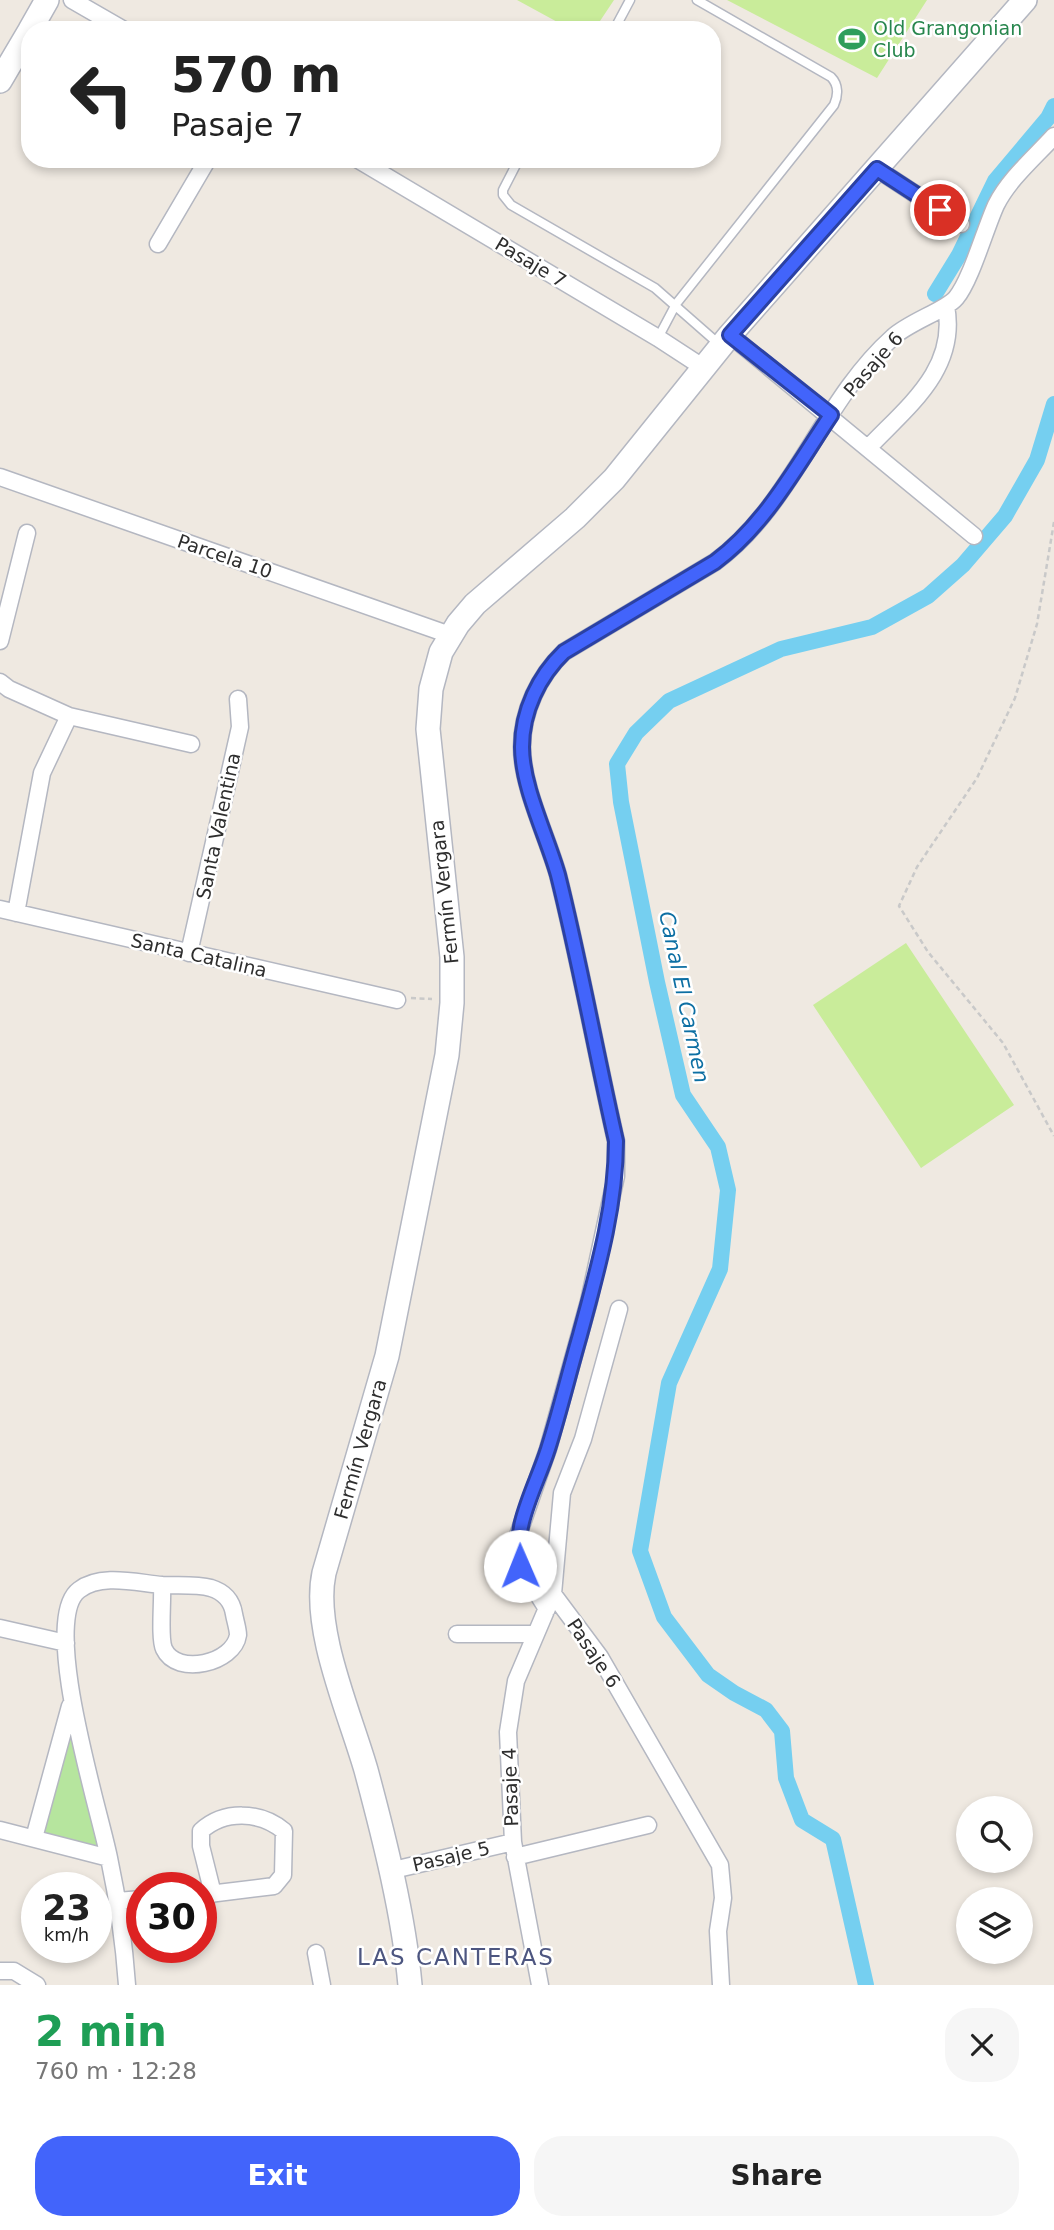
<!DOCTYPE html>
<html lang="en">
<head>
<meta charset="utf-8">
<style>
	:root { --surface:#fff; --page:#f6f6f6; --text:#222; --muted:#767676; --accent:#4264fb }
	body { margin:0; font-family:"DejaVu Sans",sans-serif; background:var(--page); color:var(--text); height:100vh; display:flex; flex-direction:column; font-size:26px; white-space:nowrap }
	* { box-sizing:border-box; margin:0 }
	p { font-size:23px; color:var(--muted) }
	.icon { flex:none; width:38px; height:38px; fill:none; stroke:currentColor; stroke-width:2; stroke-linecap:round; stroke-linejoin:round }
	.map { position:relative; height:1985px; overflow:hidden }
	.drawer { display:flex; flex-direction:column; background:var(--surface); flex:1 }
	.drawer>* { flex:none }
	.top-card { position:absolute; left:21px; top:21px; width:700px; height:147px; border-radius:28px; box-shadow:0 4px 10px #0003; background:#fff; color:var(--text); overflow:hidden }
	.buttons { position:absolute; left:956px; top:1796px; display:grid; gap:14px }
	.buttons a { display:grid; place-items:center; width:77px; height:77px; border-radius:50%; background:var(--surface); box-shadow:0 4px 10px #0003; font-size:35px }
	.speed { position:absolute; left:21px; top:1872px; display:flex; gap:14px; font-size:35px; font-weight:700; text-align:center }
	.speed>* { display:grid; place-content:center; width:91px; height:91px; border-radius:50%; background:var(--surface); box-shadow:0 4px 10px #0003; line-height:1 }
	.speed small { font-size:18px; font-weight:400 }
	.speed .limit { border:10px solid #d22; background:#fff; color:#111 }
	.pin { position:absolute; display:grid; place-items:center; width:60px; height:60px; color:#fff; margin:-30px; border:4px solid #fff; border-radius:50%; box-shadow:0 2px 7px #0007 }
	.me { position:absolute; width:77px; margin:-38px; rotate:359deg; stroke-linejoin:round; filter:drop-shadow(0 0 5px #0008) }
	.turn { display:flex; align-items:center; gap:24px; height:147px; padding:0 35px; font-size:32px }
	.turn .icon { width:91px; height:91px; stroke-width:2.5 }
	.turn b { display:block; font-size:49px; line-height:60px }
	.round { display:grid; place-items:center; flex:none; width:74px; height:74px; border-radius:28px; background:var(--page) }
	.overview { display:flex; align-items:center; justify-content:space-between; height:119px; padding:0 35px }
	h1 { font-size:42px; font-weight:800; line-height:52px; color:#1e9e55 }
	.action { display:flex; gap:14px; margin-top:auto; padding:14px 35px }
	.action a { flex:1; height:80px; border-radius:28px; background:var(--accent); color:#fff; font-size:28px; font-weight:800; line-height:80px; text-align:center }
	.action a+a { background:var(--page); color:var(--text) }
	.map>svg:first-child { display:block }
	.green { fill:#b6e59e }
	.pitch { fill:#c9ec9a }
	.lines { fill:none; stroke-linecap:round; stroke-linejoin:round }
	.canal { stroke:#75cff0; stroke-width:16 }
	.lane-casing { stroke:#b4b7c1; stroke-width:11 }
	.street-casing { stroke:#b4b7c1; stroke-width:19 }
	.secondary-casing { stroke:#b4b7c1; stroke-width:26 }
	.path { stroke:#c9c9c9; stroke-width:2.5; stroke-dasharray:5 3.5; stroke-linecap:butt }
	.lane { stroke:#fff; stroke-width:8 }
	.street { stroke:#fff; stroke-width:16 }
	.secondary { stroke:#fff; stroke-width:23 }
	.route-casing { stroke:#2b41a3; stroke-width:18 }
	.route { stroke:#4264fb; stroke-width:12 }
	.labels { text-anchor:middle; stroke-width:5; stroke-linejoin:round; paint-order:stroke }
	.leisure-label { font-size:19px; fill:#27864d; stroke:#fff; text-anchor:start }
	.street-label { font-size:19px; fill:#2e2e2e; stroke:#fff }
	.water-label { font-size:21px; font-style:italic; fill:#0d6fa3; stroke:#fff }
	.quarter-label { font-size:23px; letter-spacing:2px; fill:#4d5680; stroke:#fff }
</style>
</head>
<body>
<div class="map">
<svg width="1054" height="1985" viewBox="0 0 1054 1985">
	<rect width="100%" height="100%" fill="#efe9e1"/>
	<!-- green -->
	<path class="green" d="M71,1731L98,1849L41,1834Z"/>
	<!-- pitch -->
	<path class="pitch" d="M517,0H614L594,30H572Z
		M727,0H927L877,78Z
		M906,943L1014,1105L921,1168L813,1005Z"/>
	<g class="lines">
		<!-- canal -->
		<path class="canal" d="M935,294L959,255L995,181L1048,118L1054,106
			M866,1985L833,1839L802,1820L786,1778L782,1731L766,1710L734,1693L708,1675L664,1617L640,1551L669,1383L720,1269L728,1190L718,1147L683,1095L657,982L621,802L617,764L636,733L669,701L781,649L872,627L928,596L963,565L1005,516L1037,460L1054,404"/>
		<defs>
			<path id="lane" d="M614,30L630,0
				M519,159L503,190V195L511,205L655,288L720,345
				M658,338L676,304L834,105C838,96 839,85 831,77L697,0"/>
			<path id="street" d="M72,0L124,30
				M357,159L658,338L704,368
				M877,169L961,224
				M158,244L208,159
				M730,335L974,536
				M869,447C908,406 958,369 946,306
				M0,477L450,635
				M0,641L27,533
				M0,682L9,689L69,716L191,744
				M0,909L397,1000
				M16,913L42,773L69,716
				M189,953L240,727L238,699
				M162,1585C178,1586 196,1584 211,1588C224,1592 232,1601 234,1614C235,1620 238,1629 238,1635C234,1663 177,1677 164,1649C159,1638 163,1600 162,1585Z
				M553,1594L600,1657L720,1865L723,1898L718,1931L721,1985
				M547,1609L520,1566L517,1538L548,1449L589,1301L616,1176V1141C596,1053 580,963 558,875C547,836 522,787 522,747C522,711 539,676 564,652L715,562C793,505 822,400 893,337C909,322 946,310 956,298C971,280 985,229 996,205C1009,179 1034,158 1054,136
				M0,1628L66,1643
				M457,1634H535
				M0,1830L109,1858
				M34,1838L70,1706
				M515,1857L648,1825
				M389,1871L513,1842
				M201,1895L274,1886L283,1875L284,1831C260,1811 224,1810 201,1831V1846L213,1894
				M117,1901L142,1899
				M316,1953L322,1985
				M0,1971H14L37,1985
				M127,1985C124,1942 118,1900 109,1858C100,1812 39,1620 79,1590C101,1573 137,1583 162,1585
				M540,1985L513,1842L508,1732L516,1681L553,1594L562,1493L583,1439L619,1309"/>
			<path id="secondary" d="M30,30L47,0
				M0,81L30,30
				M410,1985C404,1916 384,1837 366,1770C350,1714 312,1629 324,1573L387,1356L447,1055L452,1003V957L428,729L431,689L441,652L458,624L475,604L575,518L614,479L730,335L1025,0"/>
		</defs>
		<!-- lane casing -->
		<use href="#lane" class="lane-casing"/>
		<!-- street casing -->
		<use href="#street" class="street-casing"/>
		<!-- secondary casing -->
		<use href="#secondary" class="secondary-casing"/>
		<!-- path -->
		<path class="path" d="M1054,522L1037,624L1015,698L977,778L917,867L899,906L928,952L1003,1043L1054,1136
			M411,998L432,999"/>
		<!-- lane -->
		<use href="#lane" class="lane"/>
		<!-- street -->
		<use href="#street" class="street"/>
		<!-- secondary -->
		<use href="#secondary" class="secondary"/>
	</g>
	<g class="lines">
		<defs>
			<path id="route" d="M520,1566C512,1526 536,1487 548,1449C560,1411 569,1373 580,1335C597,1272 616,1207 616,1141C596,1053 580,963 558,875C547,836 522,787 522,747C522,711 539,676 564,652L715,562C766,524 796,467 831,415L730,335L877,169L940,210"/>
		</defs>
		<!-- route casing -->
		<use href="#route" class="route-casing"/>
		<!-- route -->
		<use href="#route" class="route"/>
	</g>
	<!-- icons -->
	<defs>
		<symbol id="stadium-bare" viewBox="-9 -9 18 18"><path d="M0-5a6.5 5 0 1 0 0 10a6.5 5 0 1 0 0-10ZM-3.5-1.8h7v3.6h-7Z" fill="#2e9e5b" stroke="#fff" stroke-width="2.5" paint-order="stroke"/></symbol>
	</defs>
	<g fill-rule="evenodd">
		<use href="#stadium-bare" x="833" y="20" width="38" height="38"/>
	</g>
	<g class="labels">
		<!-- leisure labels -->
		<g class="leisure-label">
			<text x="873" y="35">Old Grangonian<tspan x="873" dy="22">Club</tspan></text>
		</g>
		<!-- street labels -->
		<g class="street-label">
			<text transform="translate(531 262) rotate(31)" y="7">Pasaje 7</text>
			<text transform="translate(873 364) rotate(-49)" y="7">Pasaje 6</text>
			<text transform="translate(225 556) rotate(19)" y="7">Parcela 10</text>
			<text transform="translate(218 826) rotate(-78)" y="7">Santa Valentina</text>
			<text transform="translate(444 892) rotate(-96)" y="7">Fermín Vergara</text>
			<text transform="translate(199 955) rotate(13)" y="7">Santa Catalina</text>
			<text transform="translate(360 1449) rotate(-74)" y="7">Fermín Vergara</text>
			<text transform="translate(594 1653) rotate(56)" y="7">Pasaje 6</text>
			<text transform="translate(510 1787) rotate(-92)" y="7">Pasaje 4</text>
			<text transform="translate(451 1856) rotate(-13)" y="7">Pasaje 5</text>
		</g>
		<!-- water labels -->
		<g class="water-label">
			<text transform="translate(684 997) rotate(78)" y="7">Canal El Carmen</text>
		</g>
		<!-- quarter labels -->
		<g class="quarter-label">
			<text x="456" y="1965">LAS CANTERAS</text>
		</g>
	</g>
</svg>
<div class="buttons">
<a><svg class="icon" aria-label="search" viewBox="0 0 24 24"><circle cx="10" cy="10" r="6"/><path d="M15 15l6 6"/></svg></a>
<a><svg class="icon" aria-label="layers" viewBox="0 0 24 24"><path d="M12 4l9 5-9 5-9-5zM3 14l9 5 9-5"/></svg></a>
</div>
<div class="speed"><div>23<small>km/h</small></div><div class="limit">30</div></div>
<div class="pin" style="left:940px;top:210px;background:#d93025"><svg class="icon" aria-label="arrive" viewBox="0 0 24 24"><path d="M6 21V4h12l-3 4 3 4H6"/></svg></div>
<svg class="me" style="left:520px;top:1566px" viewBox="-20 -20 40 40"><circle r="19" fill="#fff"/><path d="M0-13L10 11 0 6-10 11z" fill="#4264fb"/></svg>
<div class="top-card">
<div class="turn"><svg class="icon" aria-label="left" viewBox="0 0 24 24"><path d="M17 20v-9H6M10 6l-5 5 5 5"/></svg><div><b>570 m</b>Pasaje 7</div></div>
</div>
</div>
<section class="drawer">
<div class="overview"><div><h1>2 min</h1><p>760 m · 12:28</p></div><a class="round"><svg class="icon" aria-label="close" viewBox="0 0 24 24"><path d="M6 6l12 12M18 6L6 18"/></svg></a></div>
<div class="action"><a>Exit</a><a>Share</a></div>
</section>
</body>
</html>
